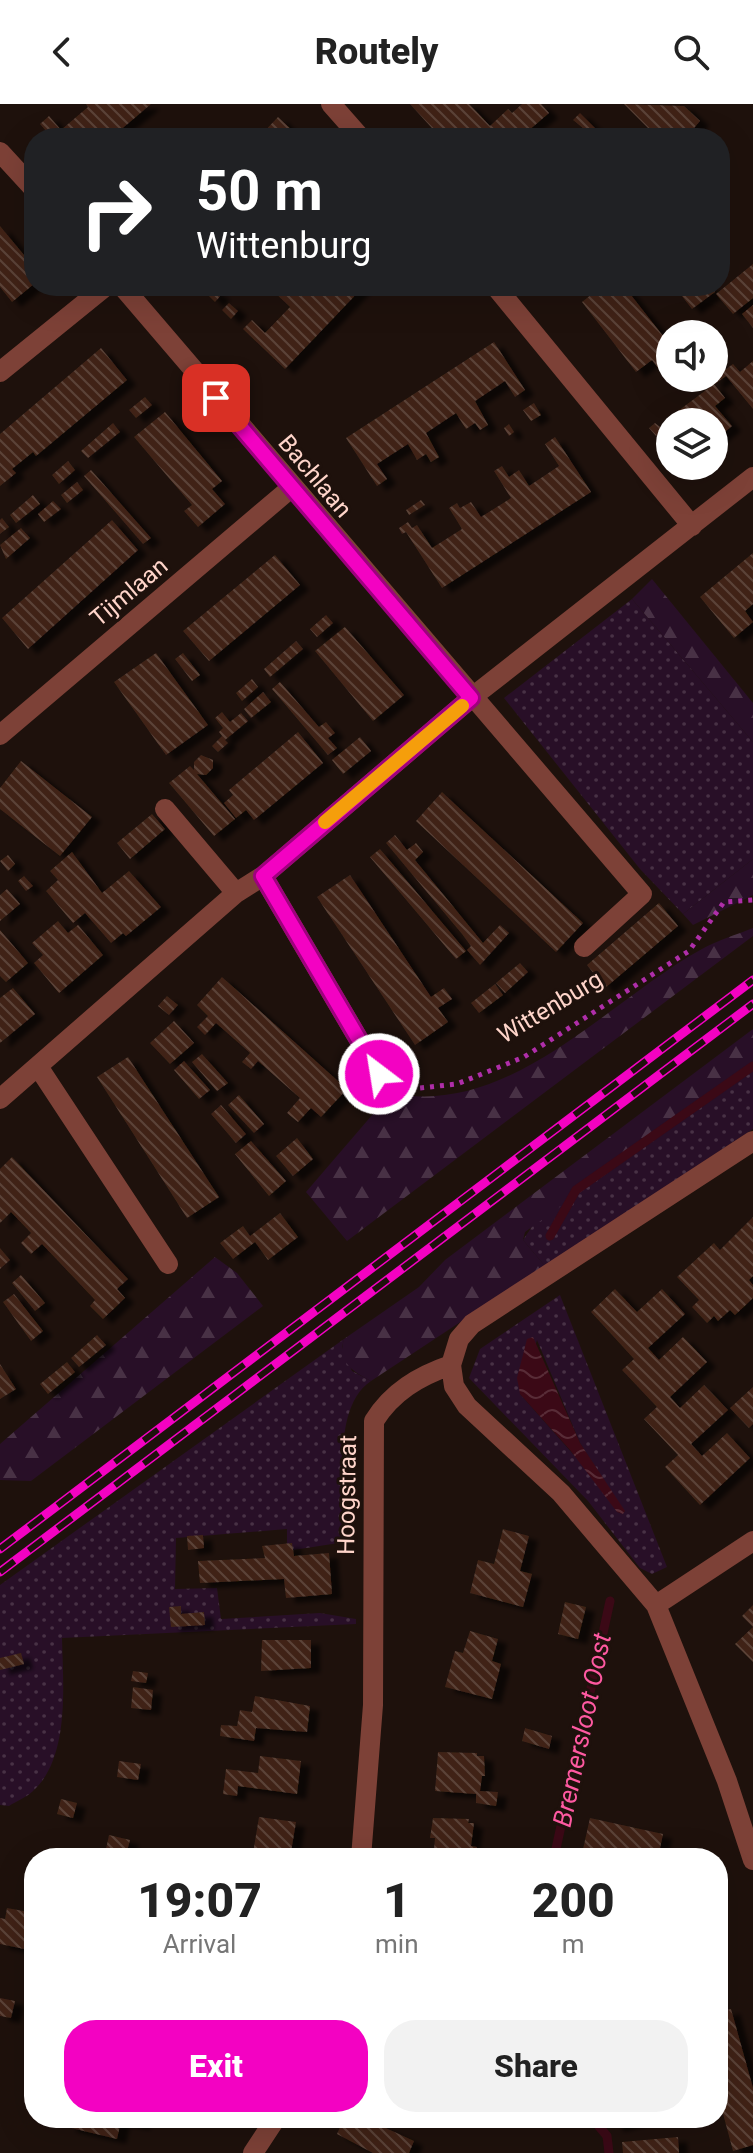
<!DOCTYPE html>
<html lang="en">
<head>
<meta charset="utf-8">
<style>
	:root { --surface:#fff; --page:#f2f2f2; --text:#222; --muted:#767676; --accent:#f302c2 }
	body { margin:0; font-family:Roboto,sans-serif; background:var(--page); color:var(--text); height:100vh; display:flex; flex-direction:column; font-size:30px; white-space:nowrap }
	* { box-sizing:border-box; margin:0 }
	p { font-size:26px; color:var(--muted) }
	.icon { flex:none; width:44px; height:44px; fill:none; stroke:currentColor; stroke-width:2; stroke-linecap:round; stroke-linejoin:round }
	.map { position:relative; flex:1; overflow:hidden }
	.side { position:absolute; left:24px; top:1744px; width:704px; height:280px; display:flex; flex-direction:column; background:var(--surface); border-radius:32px; box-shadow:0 8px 32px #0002 }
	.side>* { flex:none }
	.top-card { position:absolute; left:24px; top:24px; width:706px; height:168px; border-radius:32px; box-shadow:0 8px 32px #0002; background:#202124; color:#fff; overflow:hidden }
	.buttons { position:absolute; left:656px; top:216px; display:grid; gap:16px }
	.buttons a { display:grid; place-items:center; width:72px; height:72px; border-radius:50%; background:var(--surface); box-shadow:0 8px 32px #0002; font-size:40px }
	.pin { position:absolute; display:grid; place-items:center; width:68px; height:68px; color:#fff; margin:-34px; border-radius:16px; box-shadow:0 4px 12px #0006 }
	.me { position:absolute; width:88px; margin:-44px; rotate:329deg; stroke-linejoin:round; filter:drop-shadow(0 0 6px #0008) }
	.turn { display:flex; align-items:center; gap:28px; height:168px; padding:0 40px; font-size:36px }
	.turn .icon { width:104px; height:104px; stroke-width:2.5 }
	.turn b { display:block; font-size:56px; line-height:68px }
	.eta { display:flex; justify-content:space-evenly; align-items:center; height:136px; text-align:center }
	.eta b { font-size:48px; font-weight:800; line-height:56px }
	.action { display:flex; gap:16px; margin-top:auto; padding:16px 40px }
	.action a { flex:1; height:92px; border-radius:32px; background:var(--accent); color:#fff; font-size:32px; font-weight:800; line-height:92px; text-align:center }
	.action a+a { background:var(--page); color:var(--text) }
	header { display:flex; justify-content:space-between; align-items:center; height:104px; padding:0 40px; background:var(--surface); font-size:36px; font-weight:800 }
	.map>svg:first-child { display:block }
	.grass { fill:url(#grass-dots); fill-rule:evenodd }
	.forest { fill:url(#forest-firs) }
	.water { fill:url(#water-waves) }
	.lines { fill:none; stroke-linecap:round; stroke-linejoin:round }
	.stream { stroke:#3b0916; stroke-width:9 }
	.building { fill:url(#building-back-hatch); filter:url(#shadow) }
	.path { stroke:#af2ea9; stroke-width:5; stroke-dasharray:4 6; stroke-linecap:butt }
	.minor { stroke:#7d4137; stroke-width:20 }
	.rail-casing { stroke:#f302c2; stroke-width:9 }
	.rail { stroke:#1e110c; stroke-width:6; stroke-dasharray:18; stroke-linecap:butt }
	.route-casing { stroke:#9e017e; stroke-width:20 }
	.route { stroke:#f302c2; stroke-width:14 }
	.slow { stroke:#f59e0b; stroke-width:14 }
	.labels { text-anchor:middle; stroke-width:6; stroke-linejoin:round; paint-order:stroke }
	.street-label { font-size:24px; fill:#ffd5ca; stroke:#1e110c }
	.water-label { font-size:26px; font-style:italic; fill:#fe59a1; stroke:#1e110c }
</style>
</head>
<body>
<header><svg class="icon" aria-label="back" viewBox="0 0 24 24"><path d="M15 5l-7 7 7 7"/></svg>Routely<svg class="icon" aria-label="search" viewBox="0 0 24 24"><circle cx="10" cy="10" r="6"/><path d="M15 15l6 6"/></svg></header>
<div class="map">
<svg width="753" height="2049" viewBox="0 0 753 2049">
	<defs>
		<pattern id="grass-dots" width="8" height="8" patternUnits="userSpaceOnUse" patternTransform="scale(2)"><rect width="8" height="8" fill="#280f27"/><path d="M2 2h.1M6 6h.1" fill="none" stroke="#483145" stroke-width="1.8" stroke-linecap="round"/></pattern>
		<pattern id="forest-firs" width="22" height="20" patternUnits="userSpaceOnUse" patternTransform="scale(2)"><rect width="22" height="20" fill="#280f27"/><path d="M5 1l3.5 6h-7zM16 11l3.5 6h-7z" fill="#483145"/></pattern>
		<pattern id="water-waves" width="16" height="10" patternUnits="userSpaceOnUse" patternTransform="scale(2)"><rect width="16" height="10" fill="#3b0916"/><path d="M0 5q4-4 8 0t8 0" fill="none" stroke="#582c37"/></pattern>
		<pattern id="building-back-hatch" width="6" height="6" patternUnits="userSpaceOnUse" patternTransform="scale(2)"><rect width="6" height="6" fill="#3f2418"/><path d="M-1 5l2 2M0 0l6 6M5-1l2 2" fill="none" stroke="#5c4338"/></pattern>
		<filter id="shadow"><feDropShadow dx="9" dy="5" stdDeviation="2" flood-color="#0009"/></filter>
	</defs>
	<rect width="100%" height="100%" fill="#1e110c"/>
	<!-- grass -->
	<path class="grass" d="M632,495L753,638V755L683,810L640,765L504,594Z
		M753,965V1025L545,1162L523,1136L533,1121Z
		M560,1191L667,1463L652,1470L640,1464L588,1397L469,1274L480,1245ZM537,1236L580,1339L625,1409L520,1290Z
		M344,1235L342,1243L352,1267L371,1277C330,1304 345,1393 345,1438L287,1447V1425L176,1434L175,1485L217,1484L221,1515L320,1509L356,1515V1520L62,1534C63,1579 70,1651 35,1685C29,1692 17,1697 9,1702L0,1701V1481Z"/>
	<!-- forest -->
	<path class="forest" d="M652,475L753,599V638L632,495Z
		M753,755V791L693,821L683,810Z
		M753,824V832L347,1137L306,1088L391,989C510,1014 607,897 702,845C718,836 736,831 753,824Z
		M753,925V965L525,1128L523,1136L545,1162L371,1277C353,1268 337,1258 344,1235L419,1183L445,1156Z
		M215,1153L237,1169L263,1202L31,1377L0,1376V1340Z"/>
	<!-- water -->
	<path class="water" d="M533,1233L580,1339L625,1407L623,1410L617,1408L570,1346L520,1290L517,1274L527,1235Z"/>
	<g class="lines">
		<!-- stream -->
		<path class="stream" d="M550,1132L576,1086L753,962
			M554,1754L610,1497
			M592,2014L607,2032L609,2049"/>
	</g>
	<!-- building -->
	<path class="building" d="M86,0H151L111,34H52L40,20L49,12L61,26L88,3Z
		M410,0H469L490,22L508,5L512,9L522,0H541L549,9L528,27L532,31L529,34H494L489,27L481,34H441Z
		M624,0L684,2L700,17L694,24L704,34H658Z
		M580,9L600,29L595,34L573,16Z
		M278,13L300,34H258Z
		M0,122L34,163V180L12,198L0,183Z
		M753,160V194L733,210L716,190Z
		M208,182L221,191L215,198L204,187Z
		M273,182H301L305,187L310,182H364L285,265L243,225L252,216L265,229L290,203L271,185Z
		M602,182H624L670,241V274H676L670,279L652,256L636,268L582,198Z
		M674,182H710L715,188L692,205Z
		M229,199L238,207L231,215L222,206Z
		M753,201V224L742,210Z
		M494,238L525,286L515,293L505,277L475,297L488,321L480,326L475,319L466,325L456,309L426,329L439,353L431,358L426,350L417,356L408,340L377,360L387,375L377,382L346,334Z
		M101,244L127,276L36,352L33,348L12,365L16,369L0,382V330Z
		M753,257V305L726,272L715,280L710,274H714V259L722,268L733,260L740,268Z
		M714,280L725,294L715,302L732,322L714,337V318H680L674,310Z
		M145,293L152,301L136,314L129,306Z
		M534,299L541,311L531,317L523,306Z
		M165,308L222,377L212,385L225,400L198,423L184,407L192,401L134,333Z
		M113,319L120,328L88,354L81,347Z
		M655,319L664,326L656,332L649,324Z
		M509,320L514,328L509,332L504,324Z
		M555,333L591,388L442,484L406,428L402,430L399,424L408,418L412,424L417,421L432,444L462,425L449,404L457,399L460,404L471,398L481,413L511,394L494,367L502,362L509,373L519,366L529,382L559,362L545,340Z
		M68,357L75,366L59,380L52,371Z
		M91,366L151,434L143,440L84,372Z
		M77,378L83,386L67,399L61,391Z
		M33,391L40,400L16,419L10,411Z
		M421,396L425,401L409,411L406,406Z
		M53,397L61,405L44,418L38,410Z
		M2,414L9,423L0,430V416Z
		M112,416L138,446L28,545L2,514Z
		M21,424L30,434L6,455L0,441Z
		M753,449V500L745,507L753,518L734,534L700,493Z
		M275,451L300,481L209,557L183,527Z
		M326,511L333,519L317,533L310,525Z
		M345,523L404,591L373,617L315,547Z
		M296,537L303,545L270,573L264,565Z
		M156,549L208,621L166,651L114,578Z
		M183,549L200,571L192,577L175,555Z
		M252,575L258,583L242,597L236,589Z
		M280,578L319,623L326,618L335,629L328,634L337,644L328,651L272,585Z
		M263,588L271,598L251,614L244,605Z
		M222,608L230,618L241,609L248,617L225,636L228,639L218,648L212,642L222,632L219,628L223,624L215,614Z
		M298,628L323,659L254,716L246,706L236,714L224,699L233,691L229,686Z
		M360,633L371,647L343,670L332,656Z
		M201,651L213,656V664L206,671L197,670L235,715L214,732L169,679L190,662L194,666V658Z
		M21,657L92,713L60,752L0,705V684Z
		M442,688L583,819L556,848L416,717Z
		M152,710L165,725L130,755L117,739Z
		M395,731L407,746L416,739L423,748L415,756L483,839L500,821L509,829L480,861L467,846L471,842L462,830L386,739Z
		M380,745L466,847L456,855L370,753Z
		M72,748L102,789L129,767L161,803L126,832L123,829L111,839L85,809L73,819L46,787L58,776L50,767Z
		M8,751L15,760L8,767L0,757Z
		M350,771L431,893L444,884L452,895L438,904L448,918L415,941L317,793Z
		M24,772L33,782L26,787L18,777Z
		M7,785L20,800L0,817V791Z
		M659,799L678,822L605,884L587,861Z
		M58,817L68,829L78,821L103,851L59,889L34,859L43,851L32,839Z
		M0,826L28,859L6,878L0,872Z
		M520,859L528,868L505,889L496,879Z
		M222,873L347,985L321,1013L311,1004L298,1018L287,1009L300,994L258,957L251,965L242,958L250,949L216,919L205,931L197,923L208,912L197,901Z
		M495,880L503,891L479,909L471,899Z
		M13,884L35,910L0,939V894Z
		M167,892L178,901L169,911L158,902Z
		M174,917L194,939L170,960L150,939Z
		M202,950L228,979L217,987L192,958Z
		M128,953L219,1093L187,1114L97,973Z
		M184,957L210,986L199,995L174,966Z
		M239,991L264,1020L254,1029L228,1001Z
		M221,1001L246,1030L236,1039L211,1010Z
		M297,1034L313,1055L293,1072L276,1052Z
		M251,1037L286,1077L269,1092L235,1050Z
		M12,1053L128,1175L117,1185L125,1194L103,1215L90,1202L95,1196L42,1140L31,1150L21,1139L31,1129L11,1108L0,1119V1065Z
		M280,1109L298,1133L268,1156L255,1138L233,1155L220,1139L243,1122L250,1132Z
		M753,1113V1172L749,1176L753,1181V1194L735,1211L730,1206L718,1217L714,1212L707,1219L692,1203L699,1196L677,1173L714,1139L720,1146Z
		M0,1144L10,1156L0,1165Z
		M21,1171L45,1199L35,1207L12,1179Z
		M615,1185L637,1208L662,1185L685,1210L648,1244L659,1256L683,1233L707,1258L670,1293L680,1304L704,1281L728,1306L691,1340L702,1352L727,1329L750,1354L700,1401L665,1363L678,1351L644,1315L657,1303L622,1266L634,1255L591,1208Z
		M14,1190L43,1227L31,1237L3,1198Z
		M97,1231L106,1241L79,1263L71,1254Z
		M67,1258L75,1268L48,1290L40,1280Z
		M0,1260L16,1285L0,1295Z
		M753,1283V1320L749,1324L730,1304Z
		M503,1425L529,1432L520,1467L532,1470L523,1503L470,1489L478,1456L494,1460Z
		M203,1431L204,1444L188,1446L187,1432Z
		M292,1439L294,1452L329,1449L332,1490L286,1494L284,1475L200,1479L198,1457L265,1454L262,1442Z
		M565,1498L586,1503L578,1535L558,1530Z
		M753,1501V1558L735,1540L753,1523L742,1512Z
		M181,1502V1510L204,1508L205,1521L171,1523L169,1503Z
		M470,1527L498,1535L492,1557L501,1560L492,1595L445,1583L455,1547L463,1549Z
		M262,1536H311V1564L261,1567Z
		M21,1549L24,1560L0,1566V1554Z
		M133,1567L148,1569L146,1579L131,1577Z
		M133,1583L153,1586L151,1606L131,1604Z
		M255,1592L310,1602L307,1628L256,1624L254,1637L220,1632L221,1621L237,1622L240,1606L252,1608Z
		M525,1624L552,1632L549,1645L522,1637Z
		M438,1648L477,1649V1652H484L485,1672H482L480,1687L498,1688L496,1702L476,1699V1690L435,1687Z
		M260,1652L301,1657L297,1690L238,1682L237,1692L223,1690L226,1665L258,1669Z
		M119,1657L141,1660L138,1676L117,1673Z
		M61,1695L77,1699L73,1714L57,1710Z
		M259,1713L296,1718L290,1754L253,1749Z
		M433,1714L469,1715L468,1719H474L471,1742L477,1743L476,1748L489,1749L488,1754L455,1752L456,1748L434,1745L435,1734H430Z
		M590,1714L663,1730L658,1754H581Z
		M109,1731L130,1736L126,1751L106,1745Z
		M7,1804L34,1809V1847L0,1840V1814L5,1815Z
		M0,1894L15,1897L11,1914L0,1912Z
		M731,1905L753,1984V2041L733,2047L718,1991V1908Z
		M69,2014H142L141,2021L121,2017L117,2035L67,2023Z
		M344,2014H364L414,2037L409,2049H373L337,2030Z
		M612,2014H642L643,2015L615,2023Z
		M678,2033L679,2049H623L622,2038Z"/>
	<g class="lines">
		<!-- path -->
		<path class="path" d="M401,978L420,984L457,980L524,953L689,847L724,798L753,796"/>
		<!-- minor -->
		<path class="minor" d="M331,0L361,34
			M0,48L34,85
			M122,182L642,790L584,843
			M495,182L692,422
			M0,268L106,182
			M0,631L291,384
			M165,705L236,789
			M263,772L379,970
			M39,964L168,1160
			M0,995L236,789L263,772L471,594L753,373
			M451,1261L454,1282L467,1302L561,1389L656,1501L727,1677L753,1756
			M656,1501L753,1437
			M361,1754L373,1601L374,1317C392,1288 419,1272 451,1261L459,1235L472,1220L753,1037
			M253,2049L276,2014"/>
		<defs>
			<path id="rail" d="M0,1445L753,876
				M0,1468L753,900"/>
		</defs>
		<!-- rail casing -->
		<use href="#rail" class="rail-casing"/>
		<!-- rail -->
		<use href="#rail" class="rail"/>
	</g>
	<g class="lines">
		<defs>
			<path id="route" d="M216,294L471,594L263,772L379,970"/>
		</defs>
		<!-- route casing -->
		<use href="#route" class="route-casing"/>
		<!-- route -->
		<use href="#route" class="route"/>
		<!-- slow -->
		<path class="slow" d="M325,718L462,602"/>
	</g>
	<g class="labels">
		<!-- street labels -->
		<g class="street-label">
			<text transform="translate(315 372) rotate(50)" y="8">Bachlaan</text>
			<text transform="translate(129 488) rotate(-40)" y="8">Tijmlaan</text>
			<text transform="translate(550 903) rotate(-31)" y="8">Wittenburg</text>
			<text transform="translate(347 1391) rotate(-89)" y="8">Hoogstraat</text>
		</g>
		<!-- water labels -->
		<g class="water-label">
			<text transform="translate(582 1626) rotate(-78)" y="9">Bremersloot Oost</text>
		</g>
	</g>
</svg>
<div class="buttons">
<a><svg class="icon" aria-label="sound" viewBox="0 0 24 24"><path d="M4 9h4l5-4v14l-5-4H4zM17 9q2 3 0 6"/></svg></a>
<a><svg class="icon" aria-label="layers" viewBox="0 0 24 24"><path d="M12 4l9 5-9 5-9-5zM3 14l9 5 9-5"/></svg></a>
</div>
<div class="pin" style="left:216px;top:294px;background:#d93025"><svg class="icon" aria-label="arrive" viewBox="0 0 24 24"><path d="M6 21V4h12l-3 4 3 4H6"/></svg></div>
<svg class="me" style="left:379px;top:970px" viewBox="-20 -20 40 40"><circle r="17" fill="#f302c2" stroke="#fff" stroke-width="3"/><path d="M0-11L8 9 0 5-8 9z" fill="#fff"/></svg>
<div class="top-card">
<div class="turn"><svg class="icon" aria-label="right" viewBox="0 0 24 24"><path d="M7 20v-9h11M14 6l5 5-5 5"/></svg><div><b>50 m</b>Wittenburg</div></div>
</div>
<section class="side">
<div class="eta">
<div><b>19:07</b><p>Arrival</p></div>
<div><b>1</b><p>min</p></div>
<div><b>200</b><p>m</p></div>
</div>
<div class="action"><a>Exit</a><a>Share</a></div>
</section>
</div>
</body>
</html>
